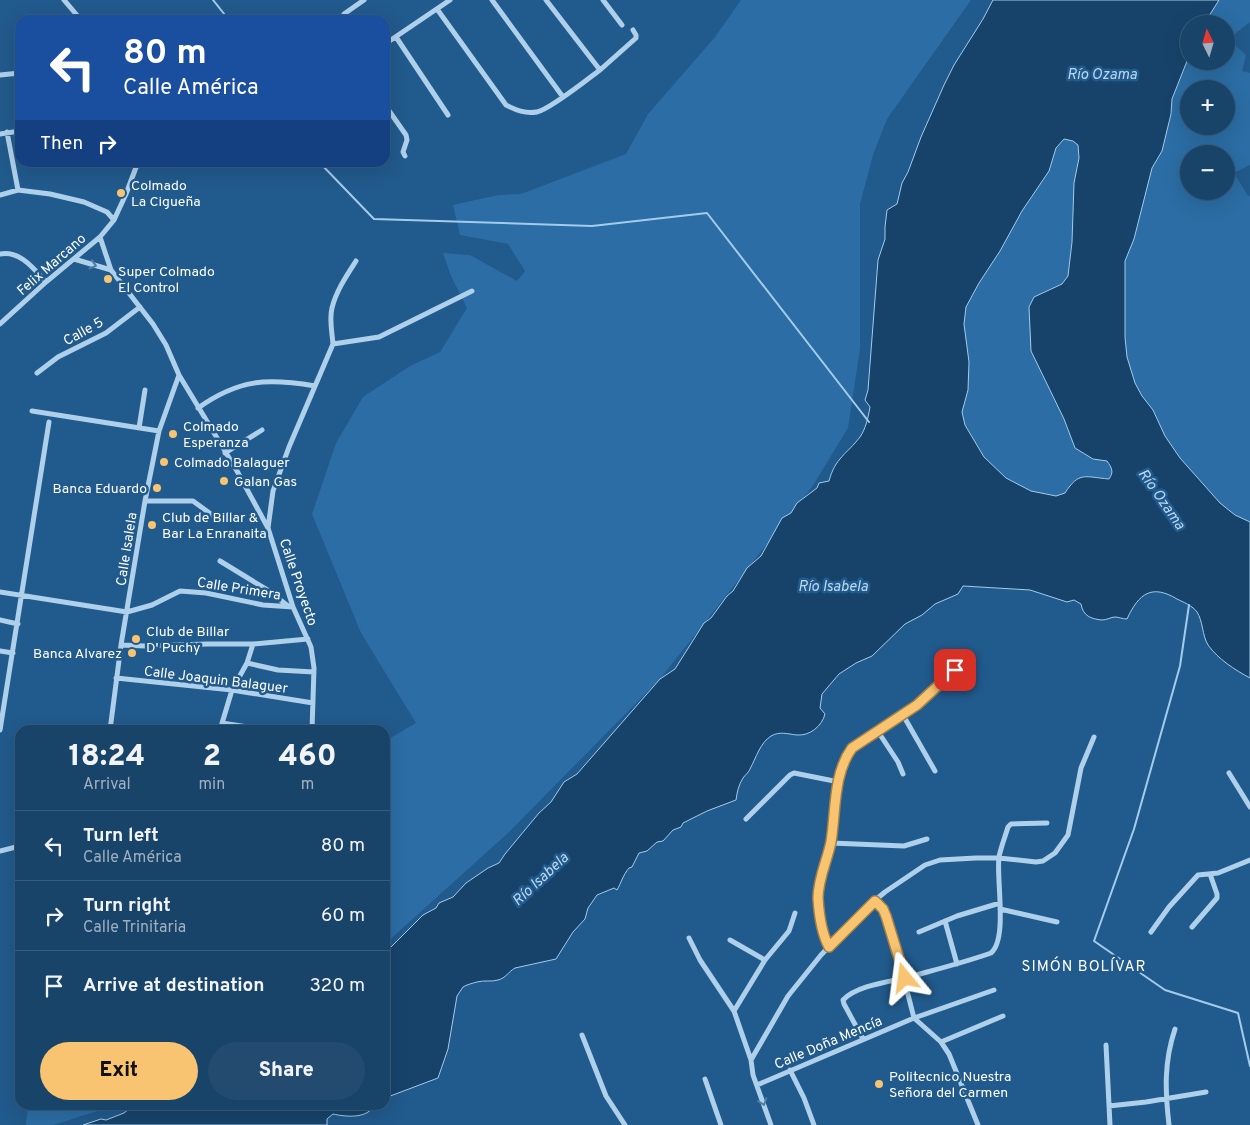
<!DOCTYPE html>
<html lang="en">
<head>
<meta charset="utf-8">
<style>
	:root { --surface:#194469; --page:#224b6f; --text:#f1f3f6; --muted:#9fb0c0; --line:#375c7d; --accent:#f8c471 }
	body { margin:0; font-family:Overpass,sans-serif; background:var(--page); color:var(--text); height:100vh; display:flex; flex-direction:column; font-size:19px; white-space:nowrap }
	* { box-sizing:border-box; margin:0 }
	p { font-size:16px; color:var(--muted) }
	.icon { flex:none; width:28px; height:28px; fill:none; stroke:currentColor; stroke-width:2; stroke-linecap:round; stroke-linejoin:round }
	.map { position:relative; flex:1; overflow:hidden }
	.details { position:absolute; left:15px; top:725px; width:375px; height:385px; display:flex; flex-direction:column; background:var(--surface); border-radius:15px; box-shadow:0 5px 20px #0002,0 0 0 1px var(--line) }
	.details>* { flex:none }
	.hud { position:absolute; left:15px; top:15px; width:375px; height:152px; border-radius:15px; box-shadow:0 5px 20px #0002,0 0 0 1px var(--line); background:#1a4fa0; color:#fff; overflow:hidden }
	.needle { width:32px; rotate:355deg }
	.buttons { position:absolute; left:1180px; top:15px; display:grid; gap:10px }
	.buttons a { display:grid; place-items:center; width:55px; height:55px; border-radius:50%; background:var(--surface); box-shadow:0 5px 20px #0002,0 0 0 1px var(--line); font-size:25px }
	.pin { position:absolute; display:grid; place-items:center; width:42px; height:42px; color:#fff; margin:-21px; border-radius:10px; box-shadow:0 2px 8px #0006 }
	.me { position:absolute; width:55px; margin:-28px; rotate:344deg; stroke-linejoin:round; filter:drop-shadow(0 0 4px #0008) }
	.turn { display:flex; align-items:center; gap:18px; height:105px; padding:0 25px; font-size:22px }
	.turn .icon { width:65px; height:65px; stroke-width:2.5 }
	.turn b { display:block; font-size:35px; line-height:42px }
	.then { display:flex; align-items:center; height:48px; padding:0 25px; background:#0003; gap:10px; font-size:19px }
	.eta { display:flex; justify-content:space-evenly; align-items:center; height:85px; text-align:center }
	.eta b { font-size:30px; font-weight:800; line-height:35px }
	.button { display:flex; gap:10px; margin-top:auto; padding:10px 25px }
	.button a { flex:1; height:58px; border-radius:30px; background:var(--accent); color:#111; font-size:20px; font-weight:800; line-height:58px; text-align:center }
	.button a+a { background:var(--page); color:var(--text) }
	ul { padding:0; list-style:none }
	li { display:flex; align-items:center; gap:15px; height:70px; padding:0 25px; border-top:1px solid var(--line) }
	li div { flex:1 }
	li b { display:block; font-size:19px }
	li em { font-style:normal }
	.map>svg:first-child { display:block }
	.green { fill:#2b6da4; fill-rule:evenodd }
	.water { fill:#17436b; stroke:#a3ccec; fill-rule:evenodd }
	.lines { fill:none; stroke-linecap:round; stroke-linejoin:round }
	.stream { stroke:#a3ccec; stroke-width:2 }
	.minor { stroke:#afd0eb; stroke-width:5 }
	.oneway { stroke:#4c7da8 }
	.route-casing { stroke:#a17f49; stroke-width:12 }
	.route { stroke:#f8c471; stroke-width:9 }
	.poi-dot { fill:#f8c471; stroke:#215a8c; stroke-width:2 }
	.labels { text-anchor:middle; stroke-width:5; stroke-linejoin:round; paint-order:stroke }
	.poi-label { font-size:14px; fill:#fff; stroke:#215a8c; text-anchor:start }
	.street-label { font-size:14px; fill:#fff; stroke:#215a8c }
	.water-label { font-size:15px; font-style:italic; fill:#bbd9f2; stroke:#215a8c }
	.neighbourhood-label { font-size:15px; letter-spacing:1px; fill:#fff; stroke:#215a8c }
</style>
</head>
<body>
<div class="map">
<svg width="1250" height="1125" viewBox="0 0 1250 1125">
	<rect width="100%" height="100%" fill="#215a8c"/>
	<!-- green -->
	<path class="green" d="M741,0H971L887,119L873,155L860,204V349L848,428L812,487L660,679L508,833L385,944V741L416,723L361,633L312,514L336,443L363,397L410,366L440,352L467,308L451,276L443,253L470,255L517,281L525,271L508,244L460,235L453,205L498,195L521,194L626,154L648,114L715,37Z
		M1219,0H1250V22L1228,39L1246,55L1242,71L1250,73V165L1234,173L1248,196H1250V522L1235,515L1220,503L1180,458L1165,436L1153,410L1142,396L1135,383L1127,357L1125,337V261L1134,239L1152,168L1162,151L1171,114L1172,99L1189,56V61H1226V24H1204ZM1189,89H1226V126H1189ZM1189,154H1226V191H1189Z
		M1064,139L1073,141L1078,145L1079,158L1074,183L1072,242L1068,276L1062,284L1034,297L1029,307L1064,419L1075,448L1093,459L1107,461C1112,468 1114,471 1109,479C1085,477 1078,471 1065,493L1056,496L1031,491L1006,478L984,457L965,424L962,412L968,390L969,362L964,324L966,307L979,283L1000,251L1022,211L1049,171L1056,148Z
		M28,1105H117L53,1125H26Z"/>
	<!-- water -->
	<path class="water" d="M993,0H1219L1204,24H1189V56L1172,99L1171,114L1162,151L1152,168L1134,239L1125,261V337L1127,357L1135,383L1142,396L1153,410L1165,436L1180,458L1220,503L1235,515L1250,522V678C1235,670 1218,659 1208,645C1202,635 1203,621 1197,612C1193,606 1183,602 1177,599C1152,584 1139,593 1127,619C1122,619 1119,617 1115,617C1111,617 1107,620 1102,620C1091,619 1083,616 1081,604L1074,600L1067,602L1030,590L963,586L958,594L935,604L922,615L905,624L872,656L856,663L839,674L822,694L820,708L825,714C822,726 810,736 797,735C787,734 780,731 771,736C760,743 756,758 750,769C749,772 745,775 743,778C739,784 737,792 736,800L707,811L683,823L681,827L673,830L663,841L657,842L647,851L639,853L632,867L629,868C623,875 621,883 617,890L614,888L597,895L588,908L585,919L573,932L556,959L515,968C508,972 506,978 498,980C492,982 484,980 477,982C473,983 466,985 463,987L457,996L448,1049L438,1078L385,1098V953L423,915L436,908L439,903L453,897L466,883L488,868L499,863L505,854L539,813L551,802L564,782L577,774L660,679L675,669L704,623L711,618L727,596L733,591L747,568L761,556L782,518L791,513L797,503L817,488L819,483L829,481C835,458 847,454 860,437C866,428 868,418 870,407L865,400L868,390L878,260L885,239V227L887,210L897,204L902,183L908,172L921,137L944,85L954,65L983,19ZM1064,139L1073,141L1078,145L1079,158L1074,183L1072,242L1068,276L1062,284L1034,297L1029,307L1031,351L1064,419L1075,448L1093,459L1107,461C1112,468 1114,472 1109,479C1085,477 1079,471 1065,493L1056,496L1031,491L1006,478L984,457L965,425L962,412L968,390L969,362L964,324L966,307L979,283L1000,251L1022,211L1049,171L1056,148Z
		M134,1105H374C368,1119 346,1117 333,1114L327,1119V1125H83L101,1119L106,1120L124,1113Z"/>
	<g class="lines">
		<!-- stream -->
		<path class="stream" d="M213,0L229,20
			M319,162L374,219L592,226L707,213L869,422
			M1189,605L1180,666L1134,829L1094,941L1165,990L1238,1013L1250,1066"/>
		<!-- minor -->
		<path class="minor" d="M64,0L81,20
			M492,0L563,97
			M603,0L622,25
			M437,9L506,105C516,110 525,114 537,112C549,110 588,79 600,70L546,0
			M343,20L344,14L364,0
			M396,37L448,115
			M385,44L450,0
			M600,70L636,38V35L633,30
			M0,75L20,73
			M385,105L406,135L407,140L403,152L405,156
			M7,132L18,190
			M0,134L20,131
			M0,195L18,190L50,194L84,202L107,212L114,220
			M100,237L111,270L153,324L166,345L179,375L237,471L268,528L293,607L311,647L314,668L312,730
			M0,254C20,250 34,269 46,282
			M74,259L111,270
			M0,324L46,282L100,237L114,220L126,194L138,162
			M333,344L379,337L472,291
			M333,344C332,332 329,319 332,308C336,291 347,275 356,261
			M37,373L58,357L106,333L140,307
			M198,408C239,379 267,378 315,386
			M32,411L159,431
			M139,428L145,390
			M225,453L262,430
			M145,501H193L219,520
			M268,528L273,491L289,447L333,344
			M220,561L269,591L288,606
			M0,592L127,612L152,605L180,591L206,593L263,605L293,607
			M0,620L18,624
			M121,645L145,646L207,644H253L308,639
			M0,651L13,653
			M247,663L278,670L314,672
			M116,678L232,690L313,703
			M903,715L935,771
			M222,723L267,730
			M0,730L49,422
			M110,730L121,645L145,501L159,431L179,375
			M220,730L232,690L247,663L253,644
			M877,730L898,762L903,774
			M1229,773L1250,807
			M746,819L790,775L794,773L839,782
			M831,843L904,846L927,839
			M0,851L20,846
			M875,901L883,909L891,928L914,1018L941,1042L949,1054L978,1125
			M1000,909L1057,922
			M945,921L957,964
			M1192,927L1217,898V894L1210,874
			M919,932L957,916L1000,903
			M1151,932L1169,907L1198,875L1218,873L1250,860
			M689,938L700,960L734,1011L751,1060L753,1075L771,1125
			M730,940L765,960
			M829,947C821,932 817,912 818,895C820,876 827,860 831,842C836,811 833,774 852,748L917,705L968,658
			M734,1011L765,960L789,931L795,913
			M582,1035L606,1096L625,1125
			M863,1039L844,1004L843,1000C856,986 887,982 905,978C934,970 963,963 991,953C1008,939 996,878 999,857C1001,847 1005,837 1008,827L1011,824L1047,823
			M941,1042L1003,1016
			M1106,1045L1110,1125
			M751,1060L788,996L821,955L867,907L885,892L925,865L940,860L976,858H999L1036,862L1043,861L1055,853L1068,835L1081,768L1094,737
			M790,1070L804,1098L814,1125
			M705,1079L721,1125
			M757,1085L914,1018L994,990
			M1109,1106L1146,1102L1206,1092
			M1169,1125C1165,1090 1164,1062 1175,1029"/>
	</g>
	<!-- one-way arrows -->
	<defs><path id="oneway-chevron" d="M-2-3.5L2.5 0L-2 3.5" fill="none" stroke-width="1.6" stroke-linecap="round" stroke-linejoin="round" transform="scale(1.25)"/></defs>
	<g class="oneway">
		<use href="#oneway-chevron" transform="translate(93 265) rotate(17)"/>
		<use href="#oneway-chevron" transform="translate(763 1102) rotate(71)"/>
	</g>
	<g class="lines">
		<defs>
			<path id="route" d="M905,978L886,916L883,909L875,901L829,947C821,932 819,915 818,898C818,879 827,861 831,842C836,811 833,774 852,748L917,705L955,670"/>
		</defs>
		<!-- route casing -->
		<use href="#route" class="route-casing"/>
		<!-- route -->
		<use href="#route" class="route"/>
	</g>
	<!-- markers -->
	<g class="poi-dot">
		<circle cx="121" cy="193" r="5"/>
		<circle cx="108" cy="279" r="5"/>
		<circle cx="173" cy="434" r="5"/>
		<circle cx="164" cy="462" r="5"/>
		<circle cx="224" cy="481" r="5"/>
		<circle cx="157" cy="488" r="5"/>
		<circle cx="152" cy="525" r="5"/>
		<circle cx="136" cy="639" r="5"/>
		<circle cx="132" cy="653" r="5"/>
		<circle cx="879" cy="1084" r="5"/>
	</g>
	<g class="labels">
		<!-- poi labels -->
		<g class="poi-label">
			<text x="131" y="190">Colmado<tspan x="131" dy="16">La Cigueña</tspan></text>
			<text x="118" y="276">Super Colmado<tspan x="118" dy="16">El Control</tspan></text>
			<text x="183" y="431">Colmado<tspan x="183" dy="16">Esperanza</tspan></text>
			<text x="174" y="467">Colmado Balaguer</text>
			<text x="234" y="486">Galan Gas</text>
			<text x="147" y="493" text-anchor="end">Banca Eduardo</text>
			<text x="162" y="522">Club de Billar &amp;<tspan x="162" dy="16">Bar La Enranaita</tspan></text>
			<text x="146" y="636">Club de Billar<tspan x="146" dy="16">D' Puchy</tspan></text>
			<text x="122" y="658" text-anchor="end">Banca Alvarez</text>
			<text x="889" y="1081">Politecnico Nuestra<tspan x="889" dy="16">Señora del Carmen</tspan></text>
		</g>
		<!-- street labels -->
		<g class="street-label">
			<text transform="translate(51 264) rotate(-41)" y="5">Felix Marcano</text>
			<text transform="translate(83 331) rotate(-29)" y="5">Calle 5</text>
			<text transform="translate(126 549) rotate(-81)" y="5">Calle Isalela</text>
			<text transform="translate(299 582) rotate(71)" y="5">Calle Proyecto</text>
			<text transform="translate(239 588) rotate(9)" y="5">Calle Primera</text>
			<text transform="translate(216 679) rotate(7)" y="5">Calle Joaquin Balaguer</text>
			<text transform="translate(828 1042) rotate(-23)" y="5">Calle Doña Mencía</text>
		</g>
		<!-- water labels -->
		<g class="water-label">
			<text x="1102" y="79">Río Ozama</text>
			<text transform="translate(1162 499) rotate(55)" y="5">Río Ozama</text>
			<text x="833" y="591">Río Isabela</text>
			<text transform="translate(540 879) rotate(-43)" y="5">Río Isabela</text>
		</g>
		<!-- neighbourhood labels -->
		<g class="neighbourhood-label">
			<text x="1084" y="971">SIMÓN BOLÍVAR</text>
		</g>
	</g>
</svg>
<div class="buttons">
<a><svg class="needle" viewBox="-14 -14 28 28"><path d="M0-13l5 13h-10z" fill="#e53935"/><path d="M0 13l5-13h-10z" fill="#9fb0c0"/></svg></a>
<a>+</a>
<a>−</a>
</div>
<div class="pin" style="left:955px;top:670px;background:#d93025"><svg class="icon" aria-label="arrive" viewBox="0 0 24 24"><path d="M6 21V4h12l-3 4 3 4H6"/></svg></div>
<svg class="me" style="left:905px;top:978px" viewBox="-20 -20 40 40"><path d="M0-17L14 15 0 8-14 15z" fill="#f8c471" stroke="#fff" stroke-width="4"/></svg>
<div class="hud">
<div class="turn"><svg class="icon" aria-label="left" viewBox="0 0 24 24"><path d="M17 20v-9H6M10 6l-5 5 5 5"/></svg><div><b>80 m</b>Calle América</div></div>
<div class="then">Then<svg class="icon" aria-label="right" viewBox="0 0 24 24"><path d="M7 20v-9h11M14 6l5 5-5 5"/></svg></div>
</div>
<section class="details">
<div class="eta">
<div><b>18:24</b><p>Arrival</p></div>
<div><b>2</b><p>min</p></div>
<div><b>460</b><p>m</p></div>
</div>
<ul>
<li><svg class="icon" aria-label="left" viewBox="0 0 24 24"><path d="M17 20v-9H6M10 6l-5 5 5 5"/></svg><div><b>Turn left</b><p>Calle América</p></div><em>80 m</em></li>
<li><svg class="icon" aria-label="right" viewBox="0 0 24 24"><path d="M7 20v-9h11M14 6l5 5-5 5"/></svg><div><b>Turn right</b><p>Calle Trinitaria</p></div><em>60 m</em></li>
<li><svg class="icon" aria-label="arrive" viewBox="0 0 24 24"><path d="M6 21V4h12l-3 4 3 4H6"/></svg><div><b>Arrive at destination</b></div><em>320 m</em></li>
</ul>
<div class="button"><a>Exit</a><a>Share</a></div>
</section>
</div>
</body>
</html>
